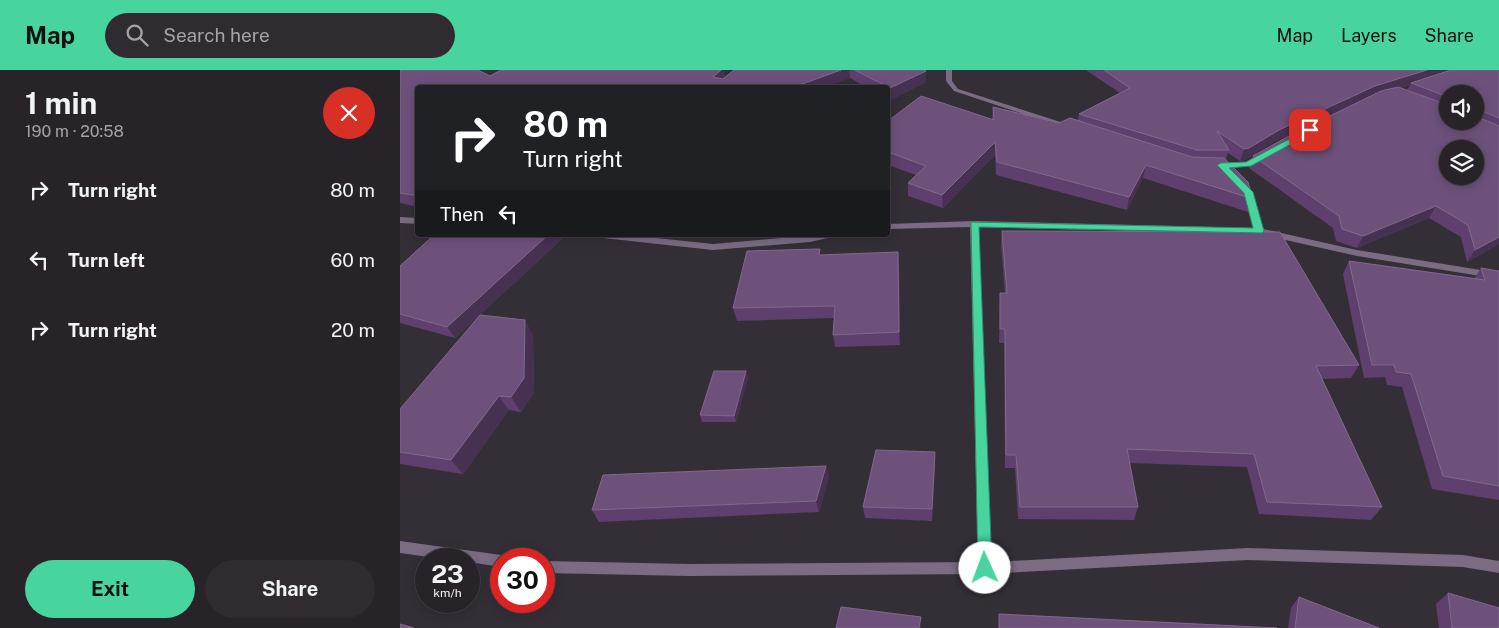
<!DOCTYPE html>
<html lang="en">
<head>
<meta charset="utf-8">
<style>
	:root { --surface:#272329; --page:#2f2b31; --text:#f1f3f6; --muted:#a4a4a8; --line:#434046; --accent:#47d49e }
	body { margin:0; font-family:"Public Sans",sans-serif; background:var(--page); color:var(--text); height:100vh; display:flex; flex-direction:column; font-size:19px; white-space:nowrap }
	* { box-sizing:border-box; margin:0 }
	p { font-size:16px; color:var(--muted) }
	.icon { flex:none; width:28px; height:28px; fill:none; stroke:currentColor; stroke-width:2; stroke-linecap:round; stroke-linejoin:round }
	.map { position:relative; flex:1; overflow:hidden }
	.details { display:flex; flex-direction:column; background:var(--surface); width:400px }
	.details>* { flex:none }
	.top-card { position:absolute; left:15px; top:15px; width:475px; height:152px; border-radius:5px; box-shadow:0 2px 12px #0003,0 0 0 1px var(--line); background:#202124; color:#fff; overflow:hidden }
	.fabs { position:absolute; left:1039px; top:15px; display:grid; gap:10px }
	.fabs a { display:grid; place-items:center; width:45px; height:45px; border-radius:50%; background:var(--surface); box-shadow:0 2px 12px #0003,0 0 0 1px var(--line); font-size:25px }
	.speed { position:absolute; left:15px; top:478px; display:flex; gap:10px; font-size:25px; font-weight:700; text-align:center }
	.speed>* { display:grid; place-content:center; width:65px; height:65px; border-radius:50%; background:var(--surface); box-shadow:0 2px 12px #0003,0 0 0 1px var(--line); line-height:1 }
	.speed small { font-size:12px; font-weight:400 }
	.speed .limit { border:8px solid #d22; background:#fff; color:#111 }
	.pin { position:absolute; display:grid; place-items:center; width:42px; height:42px; color:#fff; margin:-21px; border-radius:10px; box-shadow:0 2px 8px #0006 }
	.me { position:absolute; width:55px; margin:-28px; rotate:358deg; stroke-linejoin:round; filter:drop-shadow(0 0 4px #0008) }
	.turn { display:flex; align-items:center; gap:18px; height:105px; padding:0 25px; font-size:22px }
	.turn .icon { width:65px; height:65px; stroke-width:2.5 }
	.turn b { display:block; font-size:35px; line-height:42px }
	.then { display:flex; align-items:center; height:48px; padding:0 25px; background:#0003; gap:10px; font-size:19px }
	.round { display:grid; place-items:center; flex:none; width:52px; height:52px; border-radius:26px; background:var(--page) }
	.overview { display:flex; align-items:center; justify-content:space-between; height:85px; padding:0 25px }
	h1 { font-size:30px; font-weight:700; line-height:38px }
	.primary-button { display:flex; gap:10px; margin-top:auto; padding:10px 25px }
	.primary-button a { flex:1; height:58px; border-radius:30px; background:var(--accent); color:#111; font-size:20px; font-weight:700; line-height:58px; text-align:center }
	.primary-button a+a { background:var(--page); color:var(--text) }
	ul { padding:0; list-style:none }
	li { display:flex; align-items:center; gap:15px; height:70px; padding:0 25px }
	li div { flex:1 }
	li b { display:block; font-size:19px }
	li em { font-style:normal }
	header { display:flex; align-items:center; gap:30px; box-sizing:border-box; height:70px; padding:0 25px; background:var(--accent); color:#111 }
	header strong { font-size:24px }
	nav { display:flex; gap:28px; margin-inline-start:auto; font-size:18px }
	.search { width:350px; height:45px; background:var(--page); display:flex; align-items:center; gap:12px; box-sizing:border-box; padding:0 18px; border-radius:28px; color:var(--muted); font-size:19px }
	main { display:flex; flex:1; min-height:0 }
	.map>svg:first-child { display:block }
	.lines { fill:none; stroke-linecap:round; stroke-linejoin:round }
	.street { fill:#7b6c84; fill-rule:evenodd }
	.wall { fill:#5e3f6d; fill-rule:evenodd }
	.shaded-wall { fill:#473151 }
	.building { fill:#6d517b; stroke:#81698d; fill-rule:evenodd }
	.route { fill:#47d49e; stroke:#2e8a67 }
</style>
</head>
<body>
<header>
<strong>Map</strong>
<div class="search"><svg class="icon" aria-label="search" viewBox="0 0 24 24"><circle cx="10" cy="10" r="6"/><path d="M15 15l6 6"/></svg>Search here</div>
<nav><a>Map</a><a>Layers</a><a>Share</a></nav>
</header>
<main>
<section class="details">
<div class="overview"><div><h1>1 min</h1><p>190 m · 20:58</p></div><a class="round" style="background:#d93025;color:#fff"><svg class="icon" aria-label="close" viewBox="0 0 24 24"><path d="M6 6l12 12M18 6L6 18"/></svg></a></div>
<ul>
<li><svg class="icon" aria-label="right" viewBox="0 0 24 24"><path d="M7 20v-9h11M14 6l5 5-5 5"/></svg><div><b>Turn right</b></div><em>80 m</em></li>
<li><svg class="icon" aria-label="left" viewBox="0 0 24 24"><path d="M17 20v-9H6M10 6l-5 5 5 5"/></svg><div><b>Turn left</b></div><em>60 m</em></li>
<li><svg class="icon" aria-label="right" viewBox="0 0 24 24"><path d="M7 20v-9h11M14 6l5 5-5 5"/></svg><div><b>Turn right</b></div><em>20 m</em></li>
</ul>
<div class="primary-button"><a>Exit</a><a>Share</a></div>
</section>
<div class="map">
<svg width="1099" height="558" viewBox="0 0 1099 558">
	<rect width="100%" height="100%" fill="#342f37"/>
	<g class="lines">
		<!-- street -->
		<path class="street" d="M546,0H552V11L558,19L676,57L669,59L554,21L546,11Z
			M860,83H866L867,85L851,96L820,97L816,95L820,93L846,92Z
			M844,119H850L851,121L863,159L957,180L1099,203V209L957,186L859,164L578,157L591,492L848,478L1063,485L1099,491V503L1063,497L848,490L585,504L289,506L144,503V491L289,494L578,492L570,157L488,159V154L574,151L854,158L843,121Z
			M0,147L18,148V154L0,153Z
			M199,165H228L313,174L416,165H433L432,167L410,172L313,180L203,168Z
			M0,471L101,485L106,489H101V497L69,492V489H43L0,483Z"/>
	</g>
	<!-- wall -->
	<path class="wall" d="M0,0L90,6L101,0H323L325,7L334,0H524L526,1V12L490,30L488,28V18H468L450,8L18,18V137L0,133Z
		M686,0H1099V174L1067,192L1061,167L1029,148L957,178L936,171L933,158L849,98L853,86L941,41L875,71L845,90L840,91L828,83L826,89L853,129L848,142L743,108L727,140L596,105L595,85L543,138L508,126V113L516,105L488,95V51L592,49L593,37L659,53L678,50L679,44L720,23ZM1010,15L1007,20L1001,18ZM1048,24H1075V51H1048Z
		M602,161L959,295L951,308L922,309L982,437L971,450L859,444L847,397L730,393L738,437L734,450L618,449L615,398H605L604,273H599L600,223H605L601,175Z
		M163,168L55,268L0,253V196Z
		M421,185L499,194L500,275L435,277L433,265L434,248L337,251L333,238Z
		M949,191L1074,209L1081,198L1099,201V430L1032,419L1002,317L987,315L985,307L964,308L943,204Z
		M133,265L134,323L121,342L109,340L63,404L0,394V339Z
		M348,308L336,352H302L300,345Z
		M535,382V394L532,451L465,448L463,437Z
		M426,396L429,407L419,442L199,452L192,440Z
		M1048,523L1099,558H1039L1036,534Z
		M899,527L979,558H888L891,538Z"/>
	<!-- shaded-wall -->
	<path class="shaded-wall" d="M321,0H323L325,10L313,7Z
		M441,0H449L450,8L425,18H391Z
		M1027,0H1057L1011,13L1010,15L970,27L875,71L845,90L840,91L844,79L879,60L975,16Z
		M526,1V12L490,30V18Z
		M595,72V85L543,138L542,125Z
		M746,95L743,108L727,140L729,127Z
		M1036,136L1029,148L957,178L963,166Z
		M148,165H161L163,168L55,268L47,257Z
		M1099,167V174L1067,192L1075,180Z
		M498,182L499,194L500,275L499,262Z
		M125,250L133,265L134,323L121,342L111,327Z
		M346,301L348,308L336,352L334,346Z
		M99,326L109,340L63,404L51,390Z
		M535,382V394L532,451V439Z
		M426,396L429,407L419,442L416,431Z
		M521,547V558H519Z"/>
	<!-- building -->
	<path class="building" d="M0,0H78L90,6L101,0H321L313,7L323,9L334,0H441L391,18H18V126L0,123Z
		M455,0H524L526,1L490,18Z
		M704,0H1027L975,16L879,60L849,78L844,79L817,61L829,80H797L679,44L730,18Z
		M1051,0H1099V48L1075,38V24H1048V27L1011,13Z
		M998,17L1048,35V51H1075V46L1099,56V167L1075,180L1068,155L1036,136L963,166L942,159L939,146L853,86L887,67L981,21ZM1048,79H1075V106H1048Z
		M521,26L594,50L593,37L659,53L670,48L792,87L824,88L848,112L853,129L746,95L729,127L597,92L595,72L542,125L508,113L526,96L488,82V51Z
		M602,161L880,162L959,295L916,296L982,437L867,432L854,384L727,379L738,437H620L616,385H606L605,259H600V223H607Z
		M34,165H148L47,257L0,244V196Z
		M420,179L419,185L498,182L499,262L433,265L435,236L333,238L347,181Z
		M949,191L1085,210L1081,198L1099,201V416L1043,406L1011,304L996,302L994,295H972Z
		M80,245L125,250L124,308L111,327L99,326L51,390L0,382V339Z
		M314,301H346L334,346L300,345Z
		M476,380L535,382L532,439L463,437Z
		M426,396L416,431L192,440L203,405Z
		M1048,523L1099,538V558H1052Z
		M899,527L979,558H895Z
		M441,537L521,547L519,558H436Z
		M599,544L877,558H599Z
		M0,554L14,558H0Z"/>
	<!-- route -->
	<path class="route" d="M910,58L913,59V62L851,96L829,98L853,122L864,161L862,163L579,157L592,498L590,503L585,505L580,503L578,498L571,152L853,158L844,123L817,95L821,93L846,92Z"/>
</svg>
<div class="fabs">
<a><svg class="icon" aria-label="sound" viewBox="0 0 24 24"><path d="M4 9h4l5-4v14l-5-4H4zM17 9q2 3 0 6"/></svg></a>
<a><svg class="icon" aria-label="layers" viewBox="0 0 24 24"><path d="M12 4l9 5-9 5-9-5zM3 14l9 5 9-5"/></svg></a>
</div>
<div class="speed"><div>23<small>km/h</small></div><div class="limit">30</div></div>
<div class="pin" style="left:910px;top:60px;background:#d93025"><svg class="icon" aria-label="arrive" viewBox="0 0 24 24"><path d="M6 21V4h12l-3 4 3 4H6"/></svg></div>
<svg class="me" style="left:585px;top:498px" viewBox="-20 -20 40 40"><circle r="19" fill="#fff"/><path d="M0-13L10 11 0 6-10 11z" fill="#47d49e"/></svg>
<div class="top-card">
<div class="turn"><svg class="icon" aria-label="right" viewBox="0 0 24 24"><path d="M7 20v-9h11M14 6l5 5-5 5"/></svg><div><b>80 m</b>Turn right</div></div>
<div class="then">Then<svg class="icon" aria-label="left" viewBox="0 0 24 24"><path d="M17 20v-9H6M10 6l-5 5 5 5"/></svg></div>
</div>
</div>
</main>
</body>
</html>
